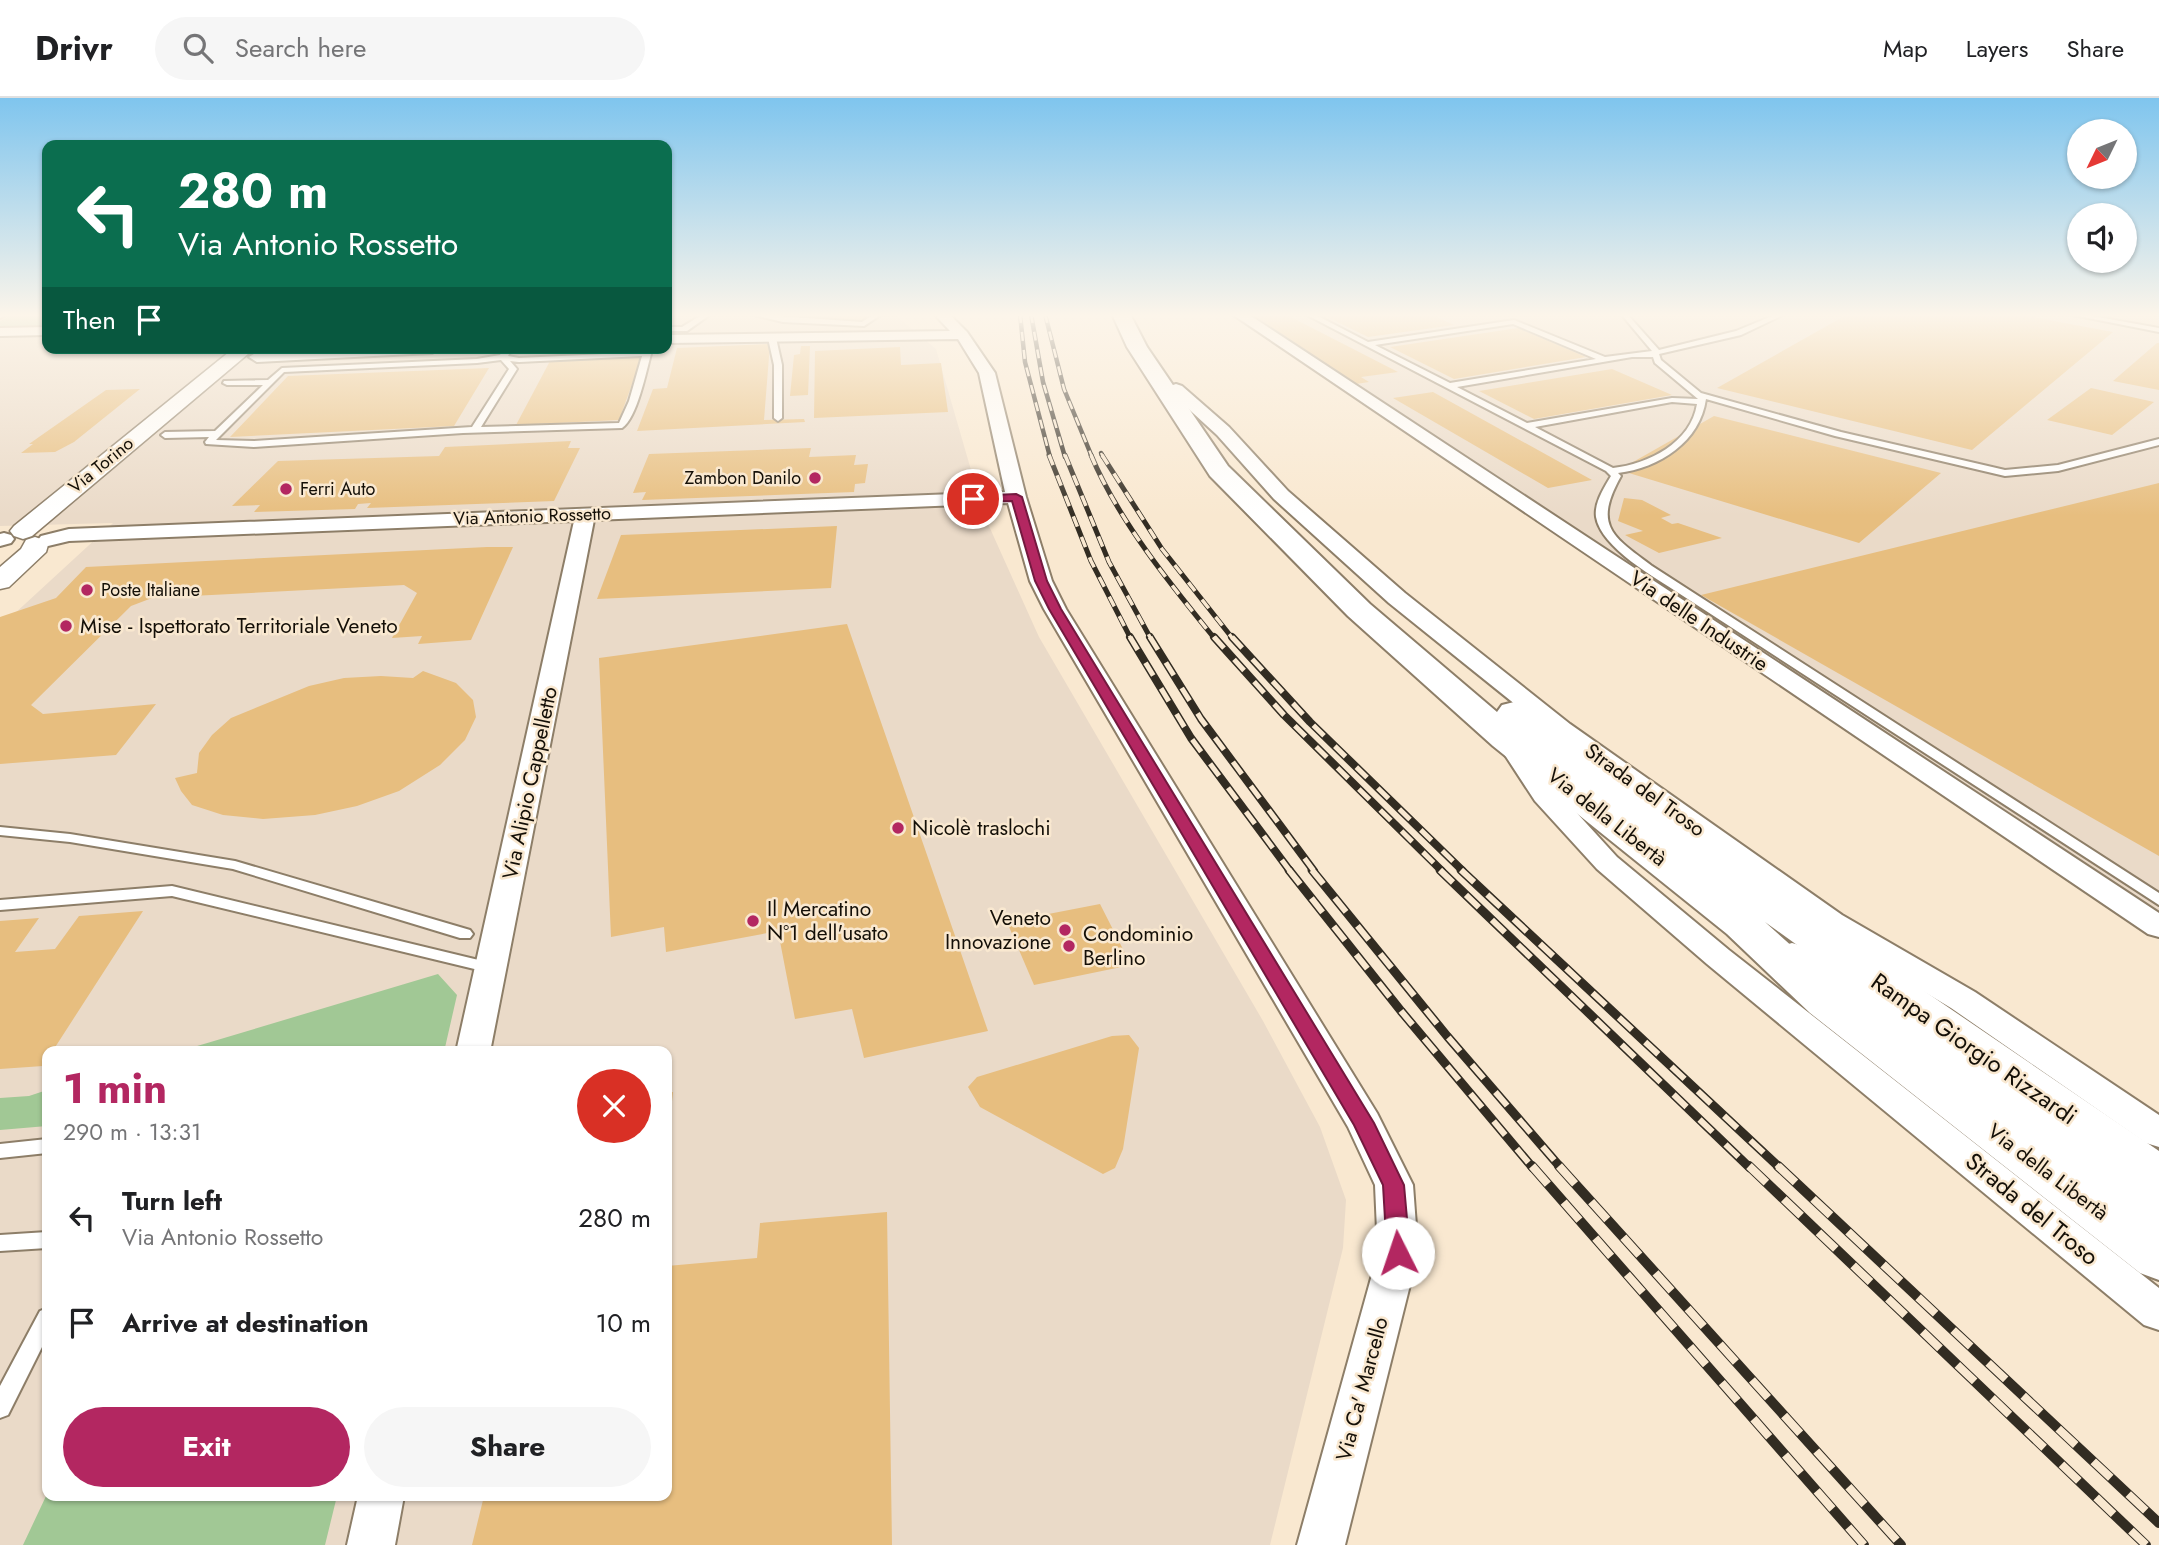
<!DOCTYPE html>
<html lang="en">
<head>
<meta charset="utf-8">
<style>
	:root { --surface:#fff; --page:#f6f6f6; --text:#202124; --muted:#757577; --line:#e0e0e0; --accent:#b32761 }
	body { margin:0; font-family:Jost,sans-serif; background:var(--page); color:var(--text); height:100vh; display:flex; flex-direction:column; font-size:26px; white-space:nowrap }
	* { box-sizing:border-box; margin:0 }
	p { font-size:23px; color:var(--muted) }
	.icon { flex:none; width:38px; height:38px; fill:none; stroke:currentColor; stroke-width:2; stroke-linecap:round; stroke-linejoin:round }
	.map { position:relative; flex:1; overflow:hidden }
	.drawer { position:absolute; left:42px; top:948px; width:630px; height:455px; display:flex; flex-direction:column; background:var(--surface); border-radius:14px; box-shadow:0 2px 5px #0004 }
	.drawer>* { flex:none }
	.guide { position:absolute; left:42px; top:42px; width:630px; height:214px; border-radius:14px; box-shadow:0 2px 5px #0004; background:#0b6e4f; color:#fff; overflow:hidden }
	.needle { width:46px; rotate:227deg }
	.tools { position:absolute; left:2067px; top:21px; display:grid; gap:14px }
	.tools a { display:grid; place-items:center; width:70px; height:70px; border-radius:50%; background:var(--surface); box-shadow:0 2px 5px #0004; font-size:35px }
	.pin { position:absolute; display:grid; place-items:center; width:60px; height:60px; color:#fff; margin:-30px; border:4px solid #fff; border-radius:50%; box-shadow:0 2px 7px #0007 }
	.me { position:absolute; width:77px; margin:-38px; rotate:356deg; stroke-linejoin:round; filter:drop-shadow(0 0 5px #0008) }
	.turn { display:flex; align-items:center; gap:24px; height:147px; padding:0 21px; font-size:32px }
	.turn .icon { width:91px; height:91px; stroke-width:2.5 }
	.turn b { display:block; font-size:49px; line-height:60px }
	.then { display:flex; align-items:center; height:66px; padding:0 21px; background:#0003; gap:14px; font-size:26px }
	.round { display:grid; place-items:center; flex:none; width:74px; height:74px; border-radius:37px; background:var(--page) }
	.overview { display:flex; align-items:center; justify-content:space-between; height:119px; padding:0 21px }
	h1 { font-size:42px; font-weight:700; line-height:52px; color:var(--accent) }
	.button { display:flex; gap:14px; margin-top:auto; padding:14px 21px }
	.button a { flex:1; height:80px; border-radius:42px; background:var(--accent); color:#fff; font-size:28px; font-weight:700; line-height:80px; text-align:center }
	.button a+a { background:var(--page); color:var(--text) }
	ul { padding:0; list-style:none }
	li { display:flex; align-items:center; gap:21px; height:105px; padding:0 21px }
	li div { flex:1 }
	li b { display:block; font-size:26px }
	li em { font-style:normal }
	header { display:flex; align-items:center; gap:42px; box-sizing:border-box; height:98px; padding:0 35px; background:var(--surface); border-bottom:2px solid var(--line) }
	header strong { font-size:33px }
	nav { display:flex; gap:38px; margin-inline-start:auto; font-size:24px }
	.search { width:490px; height:63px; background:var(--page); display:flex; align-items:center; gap:18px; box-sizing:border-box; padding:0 24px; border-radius:38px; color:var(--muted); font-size:26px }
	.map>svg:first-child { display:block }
	.industrial { fill:#eadac8; fill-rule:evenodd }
	.green { fill:#a1c895 }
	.building { fill:#e7be7f }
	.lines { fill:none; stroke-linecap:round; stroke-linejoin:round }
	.service-casing { stroke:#8d7e68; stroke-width:4 }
	.minor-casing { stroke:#8d7e68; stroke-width:4 }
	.tertiary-casing { stroke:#8d7e68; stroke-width:3 }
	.trunk-casing { stroke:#8d7e68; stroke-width:4 }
	.service { fill:#fff; fill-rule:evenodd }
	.minor { fill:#fff; fill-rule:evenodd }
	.tertiary { fill:#fff; fill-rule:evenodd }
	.trunk { fill:#fff; fill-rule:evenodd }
	.rail-far4-casing { stroke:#322c22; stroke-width:4.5 }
	.rail-far3-casing { stroke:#322c22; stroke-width:5 }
	.rail-far2-casing { stroke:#322c22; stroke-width:8 }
	.rail-far1-casing { stroke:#322c22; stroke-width:9 }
	.rail-casing { stroke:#322c22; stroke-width:10 }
	.rail-far4 { stroke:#f9e8d0; stroke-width:2.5; stroke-dasharray:9; stroke-linecap:butt }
	.rail-far3 { stroke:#f9e8d0; stroke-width:3.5; stroke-dasharray:11; stroke-linecap:butt }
	.rail-far2 { stroke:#f9e8d0; stroke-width:5; stroke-dasharray:15; stroke-linecap:butt }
	.rail-far1 { stroke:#f9e8d0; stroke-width:6; stroke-dasharray:18; stroke-linecap:butt }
	.rail { stroke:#f9e8d0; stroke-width:8; stroke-dasharray:24; stroke-linecap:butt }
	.route { fill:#b32761; stroke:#74193f; stroke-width:2 }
	.poi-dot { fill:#b32761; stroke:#f9e8d0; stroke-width:2.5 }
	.labels { text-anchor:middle; stroke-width:5; stroke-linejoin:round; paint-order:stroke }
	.far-street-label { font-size:18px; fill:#140f07; stroke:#f9e8d0 }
	.far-poi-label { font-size:18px; fill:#140f07; stroke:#f9e8d0; text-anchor:start }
	.street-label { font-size:21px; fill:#140f07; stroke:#f9e8d0 }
	.poi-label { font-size:21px; fill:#140f07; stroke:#f9e8d0; text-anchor:start }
	.near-street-label { font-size:24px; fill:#140f07; stroke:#f9e8d0 }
</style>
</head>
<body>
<header>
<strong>Drivr</strong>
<div class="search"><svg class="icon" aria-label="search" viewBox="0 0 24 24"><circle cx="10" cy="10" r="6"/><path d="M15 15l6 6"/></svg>Search here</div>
<nav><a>Map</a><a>Layers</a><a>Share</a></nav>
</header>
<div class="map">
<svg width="2159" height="1447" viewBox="0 0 2159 1447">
	<rect width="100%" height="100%" fill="#f9e8d0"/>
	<!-- industrial -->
	<path class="industrial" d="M0,216H47V250H667V216H894L936,251L984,417L1039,539L1263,923L1320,1029L1346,1102L1343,1150L1270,1447H0V529L113,425L0,428ZM47,954H667V1398H47Z
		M1246,216L2159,217V818Z"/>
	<!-- green -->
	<path class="green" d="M14,216H47V230L0,231V223Z
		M438,876L457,897L444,954H177Z
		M47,992V1028L0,1032V1000L29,998Z
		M47,1396V1398H337L325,1447H23Z"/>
	<!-- building -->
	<path class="building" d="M784,216H874L866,223Z
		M1252,216H1285L1398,274L1361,279L1369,284L1356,286Z
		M1321,216H1429L1454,227L1368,239Z
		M1848,216H2016L2113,234L1972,352L1717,290Z
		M1518,230L1586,259L1454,281L1390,249Z
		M2157,245H2159V292L2113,283Z
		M770,246L764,322L804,321L805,324L637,333L653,291L667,290L677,250Z
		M801,248H810L808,297L790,298L794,257L800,256Z
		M900,249L901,267L941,265L948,314L814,320L815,253Z
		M642,259L619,322L516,327L550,263Z
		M489,270L454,328L230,339L288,278Z
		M1612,271L1672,297L1534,321L1479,293Z
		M2091,290L2154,304L2112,337L2047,322Z
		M140,291L74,344L55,354L21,355L33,346H29L106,292Z
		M1433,294L1592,382L1548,390L1393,300Z
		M1714,318L1941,375L1859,445L1619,372Z
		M571,343L568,350H580L554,403L367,410L371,405L358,406L355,411L254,414L260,407L232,408L278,363L439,358L445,349Z
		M811,350L809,359L856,357L854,367L868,366L865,385L855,386L854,394L642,402L646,394L633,395L649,356Z
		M2159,385V758L1701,497Z
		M1624,400L1642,402L1671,417L1661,420L1672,426L1678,425L1722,440L1659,455L1625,437L1643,433L1618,423Z
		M837,428L831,490L597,501L621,437Z
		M487,449H513L471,542L418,546L422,538L392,540L417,495L404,487L152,500L131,508L31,607L43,616L156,606L116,657L0,666V519L56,500L86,469Z
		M847,526L988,933L864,960L852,911L795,921L778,833L666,854L664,829L611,839L599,560Z
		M423,573L456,585L473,602L476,619L465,642L440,667L399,693L357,708L315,717L263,721L223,717L192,707L181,693L175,680L197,675L199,655L212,637L231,620L309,588L344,580L381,578L413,580Z
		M1100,806L1131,867L1034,887L1007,824Z
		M143,813L52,954H47V961L43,968L0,971V823L39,820L15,854L55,851L79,818Z
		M1129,937L1139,950L1123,1051L1115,1070L1103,1076L980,1009L968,989L977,979L1112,938Z
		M673,994L669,1031H667V995Z
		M887,1114L892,1447H472L484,1398H667V1168L757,1160L760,1125Z"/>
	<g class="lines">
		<defs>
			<path id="service" d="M0,216H8L0,220Z
				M703,216H711L687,233H667V229H682Z
				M750,216L862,224L874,216H882L864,228L783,224Z
				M1305,216H1314L1368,244L1514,222L1605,259L1652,253L1621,216H1627L1659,252L1736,233L1777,216H1785L1741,237L1659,256L1661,262L1701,295L1841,334L2005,372L2058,367L2159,341V347L2058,373L2005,378L1835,338L1706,301C1700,344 1659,370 1618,375L1621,378C1593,428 1612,438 1652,468L2159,795V807L1680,496C1656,480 1601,450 1596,419C1594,405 1604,390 1611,378L1606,373ZM1513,226L1596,261L1450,285L1375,247ZM1632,259H1653L1655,265L1698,301L1672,300L1527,325L1457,289ZM1672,304L1697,306C1691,345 1648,366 1613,370L1535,329Z
				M2068,216H2081L2159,230V234Z
				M772,238L776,240L782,267V320L778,323L774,320V267L768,240Z
				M504,250H512L508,258L519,260L647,254L651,256C646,274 637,320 622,330L463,335L254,349L206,346L205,344L209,339L165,340L161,337L165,334L215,333L263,287H227L223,285L224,283L268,282L282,270L477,261L500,257ZM642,258L629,303L619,325L481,329L517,271L510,263L519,264ZM501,262L509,271L472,329L254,343L216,342L284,274L477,265Z
				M0,729L70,736L235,763L470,832L473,836L470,840H460L233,771L70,744L0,737Z
				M172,788L491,865L497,866L499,870L497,874L491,875L172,798L0,812V802Z
				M47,1041V1055L0,1060V1046Z
				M47,1134V1150L0,1153V1137Z
				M47,1210V1239L8,1317L0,1320V1288L40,1213Z"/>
			<path id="minor" d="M934,216H949L967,234L995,275L1026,399L1052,483L1066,511L1377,1015L1413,1087L1418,1155L1345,1447H1297L1378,1155L1375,1087L1348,1029L1044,511L1030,483L1008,405L594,422L490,954H456L574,423L69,443L48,448L41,446L38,442L41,438L69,431L1005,394L979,275L958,241L667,245V237L950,233Z
				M1232,216H1248L2159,815V839L2148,836Z
				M47,229V237L0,238V230Z
				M339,250H439L432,255L257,264L249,259L257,254Z
				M1176,286L1182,288L1229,329L1288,393L1405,495L1570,626L1842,817L1975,894L2159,1017V1049L2146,1045L1951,910L1820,831L1552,636L1389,505L1274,401L1217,337L1170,294L1168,291L1170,288Z
				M4,435L11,437L14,441L11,445L0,448V436Z
				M1514,643L1523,645L1555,691L1617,759L1729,852L2159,1190V1232L2144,1227L1707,866L1597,771L1535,703L1501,651L1505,645Z
				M358,1398H404L395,1447H347Z"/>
			<path id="tertiary" d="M234,250H255L32,438L23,441L14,438L10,433L14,428Z
				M35,439L44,442L48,447L46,454L9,489L0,491V469L21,451L26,442Z
				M1792,845L1806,849L1876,893L2159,1092V1138L2142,1132L1846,913L1778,867L1772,858L1778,849Z"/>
			<path id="trunk" d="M1112,216H1130L1147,249L1228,368L1370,506L1497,614L1502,607L1514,604L1526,607L1804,811L2159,1053V1101L2141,1095L1765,824L1842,893L2159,1128V1182L2140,1175L1810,915L1727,836L1493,648L1348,518L1210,378L1127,249Z"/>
		</defs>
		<!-- service casing -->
		<use href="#service" class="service-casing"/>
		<!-- minor casing -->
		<use href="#minor" class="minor-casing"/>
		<!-- tertiary casing -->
		<use href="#tertiary" class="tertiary-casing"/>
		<!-- trunk casing -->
		<use href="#trunk" class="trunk-casing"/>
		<!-- service -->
		<use href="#service" class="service"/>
		<!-- minor -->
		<use href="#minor" class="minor"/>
		<!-- tertiary -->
		<use href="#tertiary" class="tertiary"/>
		<!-- trunk -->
		<use href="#trunk" class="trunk"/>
		<defs>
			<path id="rail-far4" d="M1020,216L1025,264L1050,359
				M1031,216L1043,284L1065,359
				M1045,216L1064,291L1092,359
				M1101,355L1103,359"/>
			<path id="rail-far3" d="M1049,357L1091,463L1131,541
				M1065,357L1109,464L1151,541
				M1091,357C1118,422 1171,487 1215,541
				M1102,357L1162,451L1233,541"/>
			<path id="rail-far2" d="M1130,539L1191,640L1290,773
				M1150,539L1201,621L1314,773
				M1214,539L1284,617L1442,773
				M1232,539L1310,624L1463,773"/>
			<path id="rail-far1" d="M1289,772L1401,913L1533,1070
				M1312,772L1447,938L1561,1070
				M1440,772L1750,1070
				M1461,772L1780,1070"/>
			<path id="rail" d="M1532,1068L1864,1447
				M1559,1068L1901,1447
				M1749,1068L2146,1447
				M1778,1068L2159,1425"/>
		</defs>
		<!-- rail-far4 casing -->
		<use href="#rail-far4" class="rail-far4-casing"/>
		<!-- rail-far3 casing -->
		<use href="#rail-far3" class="rail-far3-casing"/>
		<!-- rail-far2 casing -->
		<use href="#rail-far2" class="rail-far2-casing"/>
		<!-- rail-far1 casing -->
		<use href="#rail-far1" class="rail-far1-casing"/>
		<!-- rail casing -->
		<use href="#rail" class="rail-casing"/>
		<!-- rail-far4 -->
		<use href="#rail-far4" class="rail-far4"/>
		<!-- rail-far3 -->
		<use href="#rail-far3" class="rail-far3"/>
		<!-- rail-far2 -->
		<use href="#rail-far2" class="rail-far2"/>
		<!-- rail-far1 -->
		<use href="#rail-far1" class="rail-far1"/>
		<!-- rail -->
		<use href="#rail" class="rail"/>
	</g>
	<!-- sky -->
	<linearGradient id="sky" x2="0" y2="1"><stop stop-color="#7fc5ee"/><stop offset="0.52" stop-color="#fcf5ea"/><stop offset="1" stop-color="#fcf5ea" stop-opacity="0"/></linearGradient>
	<rect width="2159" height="418" fill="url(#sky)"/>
	<!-- route -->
	<path class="route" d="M1016,396L1022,399L1047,483L1061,511L1374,1025L1404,1087L1410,1155L1406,1162L1398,1164L1390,1162L1387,1155L1383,1087L1354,1027L1049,511L1035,483L1012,403L973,404L967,401L973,398Z"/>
	<!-- markers -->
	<g class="poi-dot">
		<circle cx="815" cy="380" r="7"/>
		<circle cx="286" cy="391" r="7"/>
		<circle cx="87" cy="492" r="7"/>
		<circle cx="66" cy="528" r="7"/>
		<circle cx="898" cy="730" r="7"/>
		<circle cx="753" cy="823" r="7"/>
		<circle cx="1065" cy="832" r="7"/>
		<circle cx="1069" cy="848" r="7"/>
	</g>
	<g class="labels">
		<!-- far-street labels -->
		<g class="far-street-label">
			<text transform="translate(101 367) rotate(-39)" y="6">Via Torino</text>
			<text transform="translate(532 418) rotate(-2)" y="6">Via Antonio Rossetto</text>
		</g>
		<!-- far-poi labels -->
		<g class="far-poi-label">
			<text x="801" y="386" text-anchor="end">Zambon Danilo</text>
			<text x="300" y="397">Ferri Auto</text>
			<text x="101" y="498">Poste Italiane</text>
		</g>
		<!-- street labels -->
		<g class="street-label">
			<text transform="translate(1699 523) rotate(34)" y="7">Via delle Industrie</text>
			<text transform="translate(530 685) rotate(-78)" y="7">Via Alipio Cappelletto</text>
			<text transform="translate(1645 692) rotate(36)" y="7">Strada del Troso</text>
			<text transform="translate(1607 719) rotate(38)" y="7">Via della Libertà</text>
			<text transform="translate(2048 1074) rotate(37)" y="7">Via della Libertà</text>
			<text transform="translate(1362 1291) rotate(-75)" y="7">Via Ca' Marcello</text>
		</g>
		<!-- poi labels -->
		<g class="poi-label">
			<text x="80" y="535">Mise - Ispettorato Territoriale Veneto</text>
			<text x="912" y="737">Nicolè traslochi</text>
			<text x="767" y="818">Il Mercatino<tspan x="767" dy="24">N°1 dell'usato</tspan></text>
			<text x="1051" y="827" text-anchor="end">Veneto<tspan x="1051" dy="24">Innovazione</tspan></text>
			<text x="1083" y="843">Condominio<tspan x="1083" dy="24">Berlino</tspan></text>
		</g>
		<!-- near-street labels -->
		<g class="near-street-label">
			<text transform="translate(1974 951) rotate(35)" y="8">Rampa Giorgio Rizzardi</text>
			<text transform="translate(2032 1111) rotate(39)" y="8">Strada del Troso</text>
		</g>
	</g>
</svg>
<div class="tools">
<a><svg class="needle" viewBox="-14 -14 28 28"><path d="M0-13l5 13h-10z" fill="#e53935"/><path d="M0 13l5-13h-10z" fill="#757577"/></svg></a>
<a><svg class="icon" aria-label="sound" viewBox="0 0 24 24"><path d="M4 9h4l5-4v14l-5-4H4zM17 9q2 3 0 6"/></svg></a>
</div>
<div class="pin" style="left:973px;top:401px;background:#d93025"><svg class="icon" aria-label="arrive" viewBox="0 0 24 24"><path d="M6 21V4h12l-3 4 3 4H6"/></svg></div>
<svg class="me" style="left:1398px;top:1155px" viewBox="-20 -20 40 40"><circle r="19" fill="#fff"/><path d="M0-13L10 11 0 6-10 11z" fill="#b32761"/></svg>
<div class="guide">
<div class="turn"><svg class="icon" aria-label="left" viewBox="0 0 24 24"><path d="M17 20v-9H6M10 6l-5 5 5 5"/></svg><div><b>280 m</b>Via Antonio Rossetto</div></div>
<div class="then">Then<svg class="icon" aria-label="arrive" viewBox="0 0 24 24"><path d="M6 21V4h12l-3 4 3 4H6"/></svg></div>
</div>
<section class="drawer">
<div class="overview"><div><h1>1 min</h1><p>290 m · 13:31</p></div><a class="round" style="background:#d93025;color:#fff"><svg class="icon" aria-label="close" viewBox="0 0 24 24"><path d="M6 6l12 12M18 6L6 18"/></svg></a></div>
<ul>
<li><svg class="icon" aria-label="left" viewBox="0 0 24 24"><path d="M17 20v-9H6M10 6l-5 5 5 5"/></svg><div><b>Turn left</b><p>Via Antonio Rossetto</p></div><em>280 m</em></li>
<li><svg class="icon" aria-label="arrive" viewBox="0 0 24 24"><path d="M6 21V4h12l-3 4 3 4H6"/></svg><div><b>Arrive at destination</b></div><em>10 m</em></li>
</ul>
<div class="button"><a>Exit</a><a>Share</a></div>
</section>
</div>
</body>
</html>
